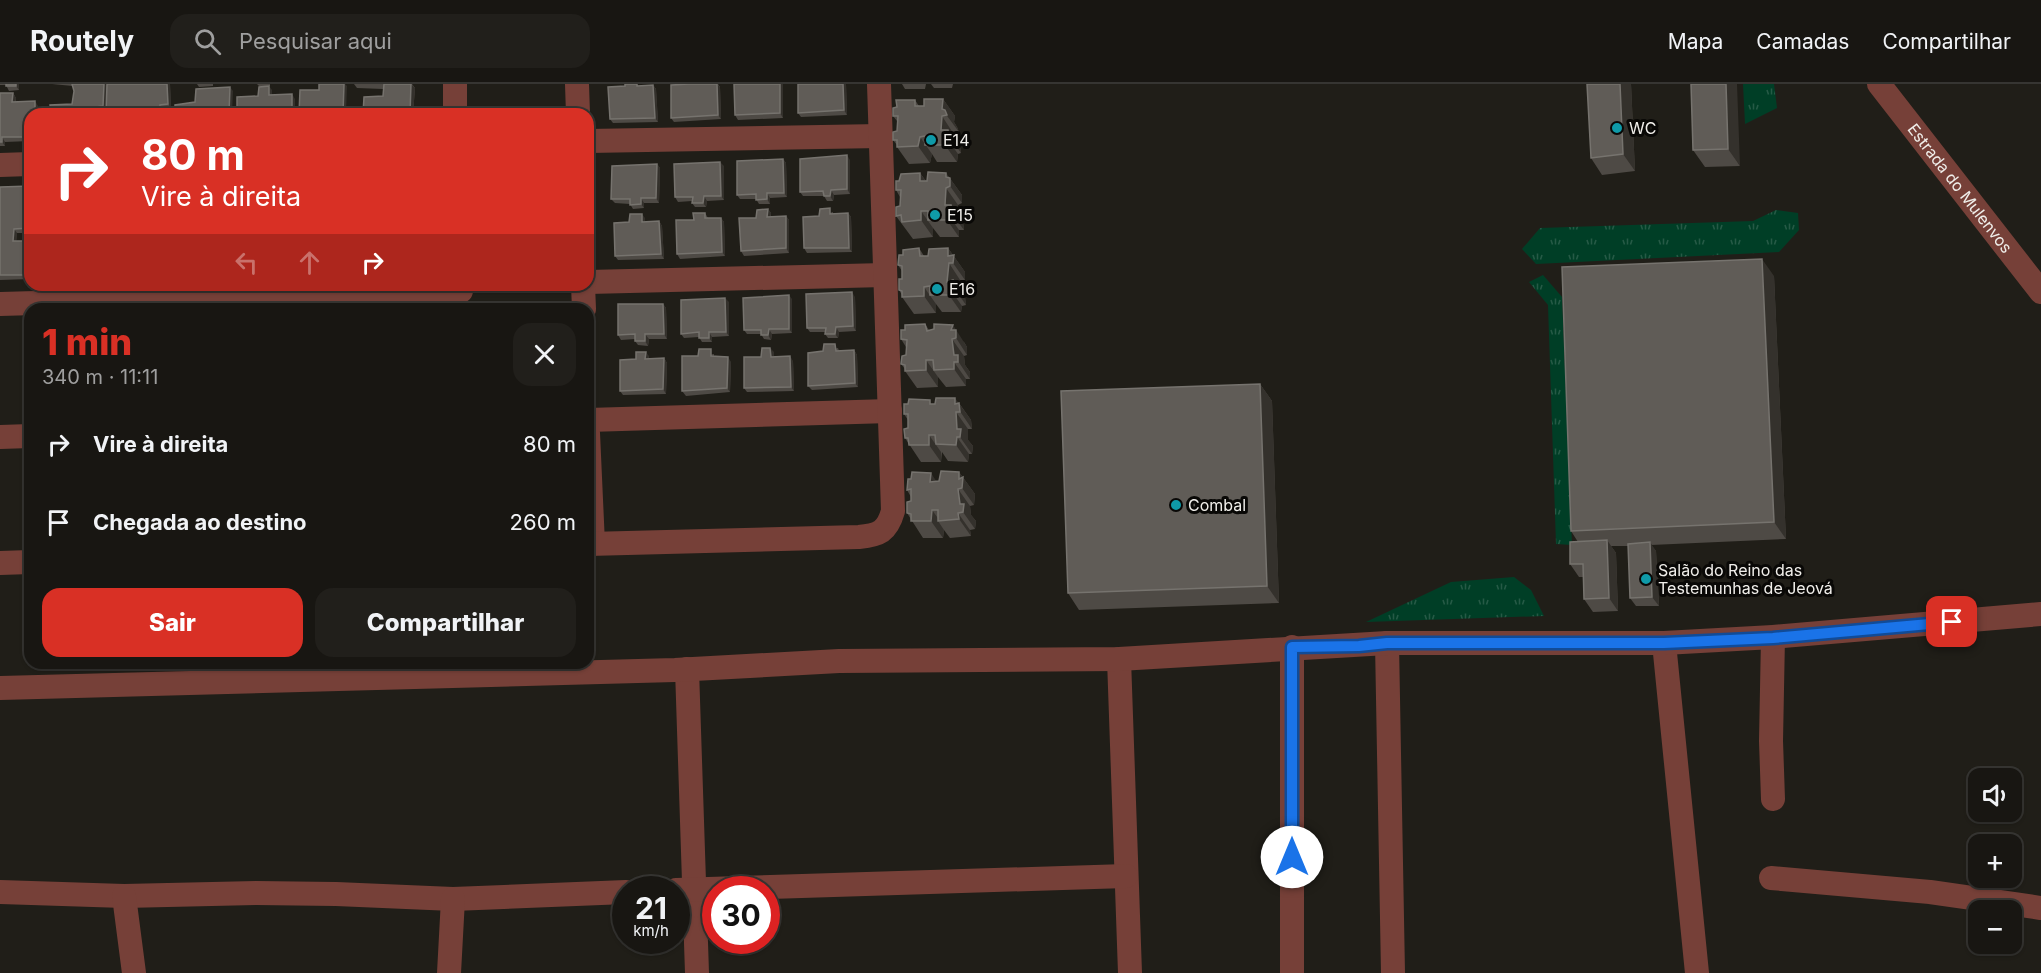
<!DOCTYPE html>
<html lang="pt">
<head>
<meta charset="utf-8">
<style>
	:root { --surface:#181612; --page:#211f1b; --text:#f1f3f6; --muted:#9f9f9f; --line:#363532; --accent:#d93025 }
	body { margin:0; font-family:Inter,sans-serif; background:var(--page); color:var(--text); height:100vh; display:flex; flex-direction:column; font-size:22px; white-space:nowrap }
	* { box-sizing:border-box; margin:0 }
	p { font-size:20px; color:var(--muted) }
	.icon { flex:none; width:33px; height:33px; fill:none; stroke:currentColor; stroke-width:2; stroke-linecap:round; stroke-linejoin:round }
	.map { position:relative; flex:1; overflow:hidden }
	.details { position:absolute; left:24px; top:219px; width:570px; height:366px; display:flex; flex-direction:column; background:var(--surface); border-radius:18px; box-shadow:0 2px 4px #0004,0 0 0 2px var(--line) }
	.details>* { flex:none }
	.top-card { position:absolute; left:24px; top:24px; width:570px; height:183px; border-radius:18px; box-shadow:0 2px 4px #0004,0 0 0 2px var(--line); background:#d93025; color:#fff; overflow:hidden }
	.controls { position:absolute; left:1968px; top:684px; display:grid; gap:12px }
	.controls a { display:grid; place-items:center; width:54px; height:54px; border-radius:12px; background:var(--surface); box-shadow:0 2px 4px #0004,0 0 0 2px var(--line); font-size:30px }
	.speed { position:absolute; left:612px; top:792px; display:flex; gap:12px; font-size:30px; font-weight:700; text-align:center }
	.speed>* { display:grid; place-content:center; width:78px; height:78px; border-radius:50%; background:var(--surface); box-shadow:0 2px 4px #0004,0 0 0 2px var(--line); line-height:1 }
	.speed small { font-size:15px; font-weight:400 }
	.speed .limit { border:9px solid #d22; background:#fff; color:#111 }
	.pin { position:absolute; display:grid; place-items:center; width:51px; height:51px; color:#fff; margin:-26px; border-radius:12px; box-shadow:0 3px 9px #0006 }
	.me { position:absolute; width:66px; margin:-33px; rotate:0deg; stroke-linejoin:round; filter:drop-shadow(0 0 4px #0008) }
	.turn { display:flex; align-items:center; gap:21px; height:126px; padding:0 18px; font-size:27px }
	.turn .icon { width:78px; height:78px; stroke-width:2.5 }
	.turn b { display:block; font-size:42px; line-height:51px }
	.lanes { display:flex; align-items:center; height:57px; padding:0 18px; background:#0003; justify-content:center; gap:30px; direction:ltr }
	.lanes .off { opacity:.35 }
	.round { display:grid; place-items:center; flex:none; width:63px; height:63px; border-radius:18px; background:var(--page) }
	.overview { display:flex; align-items:center; justify-content:space-between; height:102px; padding:0 18px }
	h1 { font-size:36px; font-weight:800; line-height:45px; color:var(--accent) }
	.action { display:flex; gap:12px; margin-top:auto; padding:12px 18px }
	.action a { flex:1; height:69px; border-radius:18px; background:var(--accent); color:#fff; font-size:24px; font-weight:800; line-height:69px; text-align:center }
	.action a+a { background:var(--page); color:var(--text) }
	ul { padding:0; list-style:none }
	li { display:flex; align-items:center; gap:18px; height:78px; padding:0 18px }
	li div { flex:1 }
	li b { display:block; font-size:22px }
	li em { font-style:normal }
	header { display:flex; align-items:center; gap:36px; box-sizing:border-box; height:84px; padding:0 30px; background:var(--surface); border-bottom:2px solid var(--line) }
	header strong { font-size:28px }
	nav { display:flex; gap:33px; margin-inline-start:auto; font-size:21px }
	.search { width:420px; height:54px; background:var(--page); display:flex; align-items:center; gap:15px; box-sizing:border-box; padding:0 21px; border-radius:18px; color:var(--muted); font-size:22px }
	.map>svg:first-child { display:block }
	.park { fill:url(#park-tufts) }
	.lines { fill:none; stroke-linecap:round; stroke-linejoin:round }
	.minor { stroke:#764038; stroke-width:24 }
	.wall { fill:#4e4a45 }
	.shaded-wall { fill:#34312c }
	.building { fill:#605c57; stroke:#76736e; stroke-width:1.5 }
	.route-casing { stroke:#114b97; stroke-width:15 }
	.route { stroke:#1a73e8; stroke-width:10 }
	.culture-dot { fill:#0f9aa8; stroke:#090806; stroke-width:2 }
	.labels { text-anchor:middle; stroke-width:6; stroke-linejoin:round; paint-order:stroke }
	.poi-label { font-size:16px; fill:#f0eeea; stroke:#090806; text-anchor:start }
	.street-label { font-size:16px; fill:#f0eeea; stroke:#090806 }
</style>
</head>
<body>
<header>
<strong>Routely</strong>
<div class="search"><svg class="icon" aria-label="search" viewBox="0 0 24 24"><circle cx="10" cy="10" r="6"/><path d="M15 15l6 6"/></svg>Pesquisar aqui</div>
<nav><a>Mapa</a><a>Camadas</a><a>Compartilhar</a></nav>
</header>
<div class="map">
<svg width="2041" height="889" viewBox="0 0 2041 889">
	<defs>
		<pattern id="park-tufts" width="24" height="20" patternUnits="userSpaceOnUse" patternTransform="scale(1.5)"><rect width="24" height="20" fill="#003e26"/><path d="M3 7l-1-3M5 7V3M7 7l1-3M15 17l-1-3M17 17v-4M19 17l1-3" fill="none" stroke="#265a46"/></pattern>
	</defs>
	<rect width="100%" height="100%" fill="#201e18"/>
	<!-- park -->
	<path class="park" d="M1743,0H1774L1777,24L1745,40Z
		M1776,126L1798,129L1799,146L1779,168L1536,180L1522,165L1540,144L1753,137Z
		M1543,191L1562,213L1572,461L1556,460L1548,221L1529,198Z
		M1514,493L1531,506L1544,532L1366,538L1451,498Z"/>
	<g class="lines">
		<!-- minor -->
		<g class="minor">
			<path d="M455,0V30"/>
			<path d="M577,0L578,30"/>
			<path id="s1" d="M1879,0L2041,208"/>
			<path d="M588,57L881,52"/>
			<path d="M0,81L30,80"/>
			<path d="M588,198L885,191"/>
			<path d="M583,201L584,225"/>
			<path d="M0,220L461,207"/>
			<path d="M588,336L890,327"/>
			<path d="M588,349L593,460"/>
			<path d="M0,353L30,352"/>
			<path d="M588,460L859,453C879,451 887,448 893,427L879,0"/>
			<path d="M0,479L30,478"/>
			<path d="M1773,553L1771,657L1773,715"/>
			<path d="M1387,559L1393,889"/>
			<path d="M1664,559L1697,889"/>
			<path d="M1119,575L1130,889"/>
			<path d="M687,585L697,889"/>
			<path d="M0,604L675,586L839,577L1119,575L1387,559H1664L1773,553L2041,530"/>
			<path d="M1771,794L1930,808L2041,824"/>
			<path d="M676,806L1126,792"/>
			<path d="M0,808L124,812L256,809L336,810L453,815L626,808"/>
			<path d="M124,812L134,889"/>
			<path d="M449,889L453,815"/>
			<path d="M1292,889V563"/>
		</g>
	</g>
	<!-- wall -->
	<path class="wall" d="M0,0H30H19V6L9,7L6,1H0Z
		M52,0H170L171,24L163,25L99,27L72,20L74,7L73,2Z
		M197,0H213V2L199,3Z
		M257,0H270V2H259Z
		M354,0H412L415,4L413,30H363L383,12V5L357,4Z
		M689,0H718L720,3L721,35L674,38L671,34Z
		M783,0V34L738,36L735,31Z
		M846,0L847,31L801,33L798,29Z
		M902,0H926L925,5H905Z
		M931,0H953L952,4H934Z
		M1587,0H1631L1635,87L1602,91L1591,74Z
		M1691,0L1740,82L1705,83L1693,66Z
		M653,1L656,5L658,38L613,39L610,35L640,2Z
		M0,9H13L16,14V18L38,22V30H30V57L5,58V62H0Z
		M943,15L955,32L954,38L957,43L959,48L953,49V53L960,63L961,69L958,70L957,78H937L932,70L930,79L909,80L897,63V61L893,56L897,47V37L893,32L897,23L915,16L919,22H924Z
		M783,75L786,79L787,113L770,114V120H759L756,115H740L737,111Z
		M850,76V110L834,111L833,117H827L824,112H803L800,108Z
		M657,80L660,84L659,119H644V124L633,125L630,120L615,119L611,115Z
		M724,82V116L707,117L706,123H695L692,119V117L678,118L675,113Z
		M920,89L926,97H927L946,89L962,111V119L958,121L957,130L963,138L964,146H959V153H940L933,144V153L913,155L896,132L900,122V113L896,106L899,97Z
		M30,102V149H17L16,157H30V195L0,196V103Z
		M768,125L771,129V132H786L789,136V169L744,172L741,167L756,134Z
		M833,128V130L848,129L851,133L852,168L807,169L804,164L819,132Z
		M705,129L708,134H721L724,138L725,172L680,175L677,170L694,136Z
		M645,134V138L659,137L662,142L664,175L618,176L615,172L629,138Z
		M919,164L924,172H928L948,164L965,188V196H960V206L965,213L966,221L962,222L961,228H942L936,220V229L914,230L902,213V211L899,206L902,195V187L898,181L903,171Z
		M1774,192L1786,455L1651,461L1656,467L1659,522H1636L1630,514L1628,462H1611L1616,469L1618,527L1593,528L1584,515L1583,493H1579L1570,480L1578,458L1571,447Z
		M855,213L856,247L839,248L838,254H828L825,250V248H810L807,244Z
		M792,215V249L772,250L771,256L764,255L761,250H747L744,246Z
		M729,218V252L712,253V258H702L699,253L684,254L681,250Z
		M663,220L666,224L667,255H649L648,262L638,261L635,257V255L621,256L618,251Z
		M925,240L929,246L934,245L964,258L967,263V271L964,272L965,281L970,288V295H966V302L946,303L938,293V303L917,304L905,287V285L901,280L906,271V263L901,255L905,246Z
		M838,264L839,267L854,266L857,271L858,303L812,306L808,302L823,267Z
		M774,268V272L793,277L794,307L747,308L744,304L761,273Z
		M714,270V272L731,278L730,308L686,312L682,307L698,272Z
		M649,272V275L664,274L667,279L666,310L623,311L620,307L636,275Z
		M1260,300L1272,317L1279,519L1079,526L1068,509Z
		M959,319L971,336L972,345H968V356L973,362L972,370H969L968,378L948,377L942,368L941,378H921L905,354L908,344V336L904,330L933,320Z
		M959,388L975,410L974,421L970,422L971,431L976,437L975,445L970,446L971,452L950,454L944,446L943,454H923L907,429L911,417V413L907,406L939,397Z
		M40,579H74L41,580Z"/>
	<!-- shaded-wall -->
	<path class="shaded-wall" d="M16,0H19V6L16,2Z
		M104,0H107V26L103,22Z
		M167,0H170L171,24L168,20Z
		M344,0H345L347,2L346,30H343Z
		M411,0L415,4L413,30H410Z
		M717,0L720,3L721,35L718,31Z
		M780,0H783V34L780,29Z
		M843,0H846L847,31L844,26Z
		M1620,0H1631L1635,87L1623,70Z
		M1726,0H1737L1740,82L1728,65Z
		M653,1L656,5L658,38L655,34Z
		M269,2L272,6V15L269,11Z
		M230,3L233,7L232,30H229Z
		M13,9L16,14L15,23L12,18Z
		M292,10L295,15V30H292Z
		M943,15L955,32L954,38L957,43L959,48L942,25Z
		M35,17L38,22V30H35Z
		M160,21L163,25V30H160Z
		M96,23L99,27V30H96Z
		M942,32L953,49V53L960,63L961,69L949,52L946,53L958,70L957,78L945,61L941,46Z
		M2,53L5,58V62L2,58Z
		M920,53L932,70L930,79L918,62Z
		M847,71L850,76V110L847,105Z
		M783,75L786,79L787,113L784,109Z
		M720,78L724,82V116L721,112Z
		M657,80L660,84L659,119L656,114Z
		M920,89L932,106L920,97Z
		M946,89L962,111V119L950,102L946,93Z
		M946,104L958,121L957,130L963,138L964,146L945,121Z
		M831,106L834,111L833,117L830,112Z
		M767,109L770,114V120L767,115Z
		M704,112L707,117L706,123L703,119Z
		M641,114L644,119V124L641,120Z
		M768,125L771,129L770,137L767,133Z
		M921,127L933,144V153L921,136Z
		M848,129L851,133L852,168L849,164Z
		M947,129L959,146V153L947,136Z
		M642,130L645,134V142L642,138Z
		M786,132L789,136V169L786,164Z
		M721,134L724,138L725,172L722,168Z
		M659,137L662,142L664,175L661,170Z
		M14,145L17,149L16,162L13,157Z
		M948,164L965,188V196L948,172Z
		M1762,175L1774,192L1786,455L1774,438Z
		M949,179L960,196V206L965,213L966,221L954,204L947,198Z
		M924,203L936,220V229L924,212Z
		M950,205L962,222L961,228L949,211Z
		M852,208L855,213L856,247L853,242Z
		M789,211L792,215V249L789,245Z
		M725,214L729,218V252L726,248Z
		M663,220L666,224L667,255L664,250Z
		M953,241L967,263V271L951,246Z
		M836,243L839,248L838,254L835,250Z
		M769,245L772,250L771,256L768,251Z
		M709,248L712,253V258L709,254Z
		M645,250L649,255L648,262L645,257Z
		M952,255L964,272L965,281L970,288V295L954,271Z
		M770,264L774,268V277L771,273Z
		M854,266L857,271L858,303L855,299Z
		M646,268L649,272L648,280L645,275Z
		M790,272L793,277L794,307L791,303Z
		M728,273L731,278L730,308L727,304Z
		M664,274L667,279L666,310L663,305Z
		M926,276L938,293V303L926,286Z
		M954,278L966,295V302L954,285Z
		M1260,300L1272,317L1279,519L1267,502Z
		M955,314L971,336L972,345L955,320Z
		M956,328L968,345V356L973,362L972,370L960,353L957,345Z
		M929,351L941,368V378L929,361Z
		M957,353L969,370L968,378L956,361Z
		M959,388L975,410L974,421L962,404L959,395Z
		M931,389L942,406L930,398Z
		M958,405L970,422L971,431L976,437L975,445L963,428L960,420Z
		M932,426L940,437H938L944,446L943,454L931,437Z
		M958,429L970,446L971,452L959,435Z
		M1607,456L1616,469L1618,527L1609,514Z
		M1650,458L1656,467L1659,522L1652,513Z"/>
	<!-- building -->
	<path class="building" d="M6,0H16V2H6Z
		M72,0H104L103,22L96,23V30H51L50,21L72,20L74,7Z
		M107,0H167L168,20L160,21V30H106Z
		M319,0H344L343,30H299L300,6H319Z
		M384,0H411L410,30H363L364,13L383,12Z
		M625,0H637V2L653,1L655,34L610,35L608,3L625,2Z
		M689,0H717L718,31L671,34V1Z
		M734,0H780V29L735,31Z
		M798,0H843L844,26L798,29Z
		M1587,0H1620L1623,70L1591,74Z
		M1691,0H1726L1728,65L1693,66Z
		M269,2V11L292,10V30H237V13L258,12L259,3Z
		M230,3L229,30H175V21L195,18L196,5Z
		M0,9H13L12,18L35,17V30H30V53H2V58H0Z
		M924,15H943L942,25L945,26L947,31L942,32L941,46H948L949,52L946,53L945,61H925V52L920,53L918,62L897,63V56H893V48L897,47L898,32H893V24L897,23L896,16H915V22H924Z
		M847,71V105L831,106L830,112H824L823,107L800,108V75Z
		M783,75L784,109H767V115L756,116V110L737,111V77Z
		M720,78L721,112H704L703,119H692L693,113H675L674,80Z
		M657,80L656,114H641V120L630,121V115H611L612,82Z
		M928,88L946,89V93L950,94V102L946,104L945,121H951L952,129H947V136H928V127H921V136L902,138L901,131L896,132V123L900,122L901,106H896V97H899L901,90L920,89V97H927Z
		M30,102V144L14,145L13,157H30V191H0V103Z
		M830,124V130L848,129L849,164H804L803,133L819,132L820,125Z
		M768,125L767,133L786,132V164L741,167L739,134H756L757,126Z
		M693,129H705V134H721L722,168L677,170L676,136H694Z
		M630,130H642V138L659,137L661,170L615,172L614,139L629,138Z
		M919,164L920,172H928L929,165L948,164V172L954,171L953,179H949L947,198L953,196L954,204L950,205L949,211H930V202L924,203V212L902,213V207L899,206V195H902V182L898,181L899,171H903V166Z
		M1762,175L1774,438L1571,447L1562,183Z
		M852,208L853,242L836,243L835,250H825L826,244H807L806,210Z
		M789,211V245H769L768,251H761V246H744L743,214Z
		M725,214L726,248H709V254H699V248L681,250V216Z
		M618,220H663L664,250H645V257H635V250L618,251Z
		M423,223H438V225H423Z
		M925,240L927,247L934,245V240L953,241L951,246H956V254L952,255L954,271H958V278H954V285L934,286L933,276H926V286L905,287V281L901,280L902,272L906,271L907,256L901,255V246H905V241Z
		M824,260H835L836,267L854,266L855,299L808,302V269L823,267Z
		M762,264H770L771,273L790,272L791,303L744,304V273H761Z
		M699,265H711V272L728,273L727,304L682,307V272H698Z
		M636,268H646L645,275L664,274L663,305L620,307V276L636,275Z
		M1260,300L1267,502L1068,509L1061,307Z
		M936,314H955V320L959,319L960,328H956L957,345H961L960,353H957L956,361L936,360L935,351H929V361H909L908,354H905L904,345L908,344V330H904V320H908L909,315L930,316V320H935Z
		M941,387L959,388V395L963,393L962,404L958,405L960,420H964L963,428L958,429L959,435L938,437V426H932L931,437H911V430L907,429V418L911,417V405L907,406L908,395H911L912,388L931,389L930,398L939,397Z
		M1607,456L1609,514L1584,515L1583,480H1570V458Z
		M1650,458L1652,513L1630,514L1628,460Z"/>
	<g class="lines">
		<defs>
			<path id="route" d="M1292,773V563L1359,562L1387,559H1664L1773,554L1952,538"/>
		</defs>
		<!-- route casing -->
		<use href="#route" class="route-casing"/>
		<!-- route -->
		<use href="#route" class="route"/>
	</g>
	<!-- markers -->
	<g class="culture-dot">
		<circle cx="1617" cy="44" r="6"/>
		<circle cx="931" cy="56" r="6"/>
		<circle cx="935" cy="131" r="6"/>
		<circle cx="937" cy="205" r="6"/>
		<circle cx="1176" cy="421" r="6"/>
		<circle cx="1646" cy="495" r="6"/>
	</g>
	<g class="labels">
		<!-- poi labels -->
		<g class="poi-label">
			<text x="1629" y="50">WC</text>
			<text x="943" y="62">E14</text>
			<text x="947" y="137">E15</text>
			<text x="949" y="211">E16</text>
			<text x="1188" y="427">Combal</text>
			<text x="1658" y="492">Salão do Reino das<tspan x="1658" dy="18">Testemunhas de Jeová</tspan></text>
		</g>
		<!-- street labels -->
		<g class="street-label">
			<text dy="6" stroke="none"><textPath href="#s1" startOffset="132">Estrada do Mulenvos</textPath></text>
		</g>
	</g>
</svg>
<div class="controls">
<a><svg class="icon" aria-label="sound" viewBox="0 0 24 24"><path d="M4 9h4l5-4v14l-5-4H4zM17 9q2 3 0 6"/></svg></a>
<a>+</a>
<a>−</a>
</div>
<div class="speed"><div>21<small>km/h</small></div><div class="limit">30</div></div>
<div class="pin" style="left:1952px;top:538px;background:#d93025"><svg class="icon" aria-label="arrive" viewBox="0 0 24 24"><path d="M6 21V4h12l-3 4 3 4H6"/></svg></div>
<svg class="me" style="left:1292px;top:773px" viewBox="-20 -20 40 40"><circle r="19" fill="#fff"/><path d="M0-13L10 11 0 6-10 11z" fill="#1a73e8"/></svg>
<div class="top-card">
<div class="turn"><svg class="icon" aria-label="right" viewBox="0 0 24 24"><path d="M7 20v-9h11M14 6l5 5-5 5"/></svg><div><b>80 m</b>Vire à direita</div></div>
<div class="lanes"><svg class="icon off" aria-label="left" viewBox="0 0 24 24"><path d="M17 20v-9H6M10 6l-5 5 5 5"/></svg><svg class="icon off" aria-label="ahead" viewBox="0 0 24 24"><path d="M12 20V5M6 11l6-6 6 6"/></svg><svg class="icon" aria-label="right" viewBox="0 0 24 24"><path d="M7 20v-9h11M14 6l5 5-5 5"/></svg></div>
</div>
<section class="details">
<div class="overview"><div><h1>1 min</h1><p>340 m · 11:11</p></div><a class="round"><svg class="icon" aria-label="close" viewBox="0 0 24 24"><path d="M6 6l12 12M18 6L6 18"/></svg></a></div>
<ul>
<li><svg class="icon" aria-label="right" viewBox="0 0 24 24"><path d="M7 20v-9h11M14 6l5 5-5 5"/></svg><div><b>Vire à direita</b></div><em>80 m</em></li>
<li><svg class="icon" aria-label="arrive" viewBox="0 0 24 24"><path d="M6 21V4h12l-3 4 3 4H6"/></svg><div><b>Chegada ao destino</b></div><em>260 m</em></li>
</ul>
<div class="action"><a>Sair</a><a>Compartilhar</a></div>
</section>
</div>
</body>
</html>
